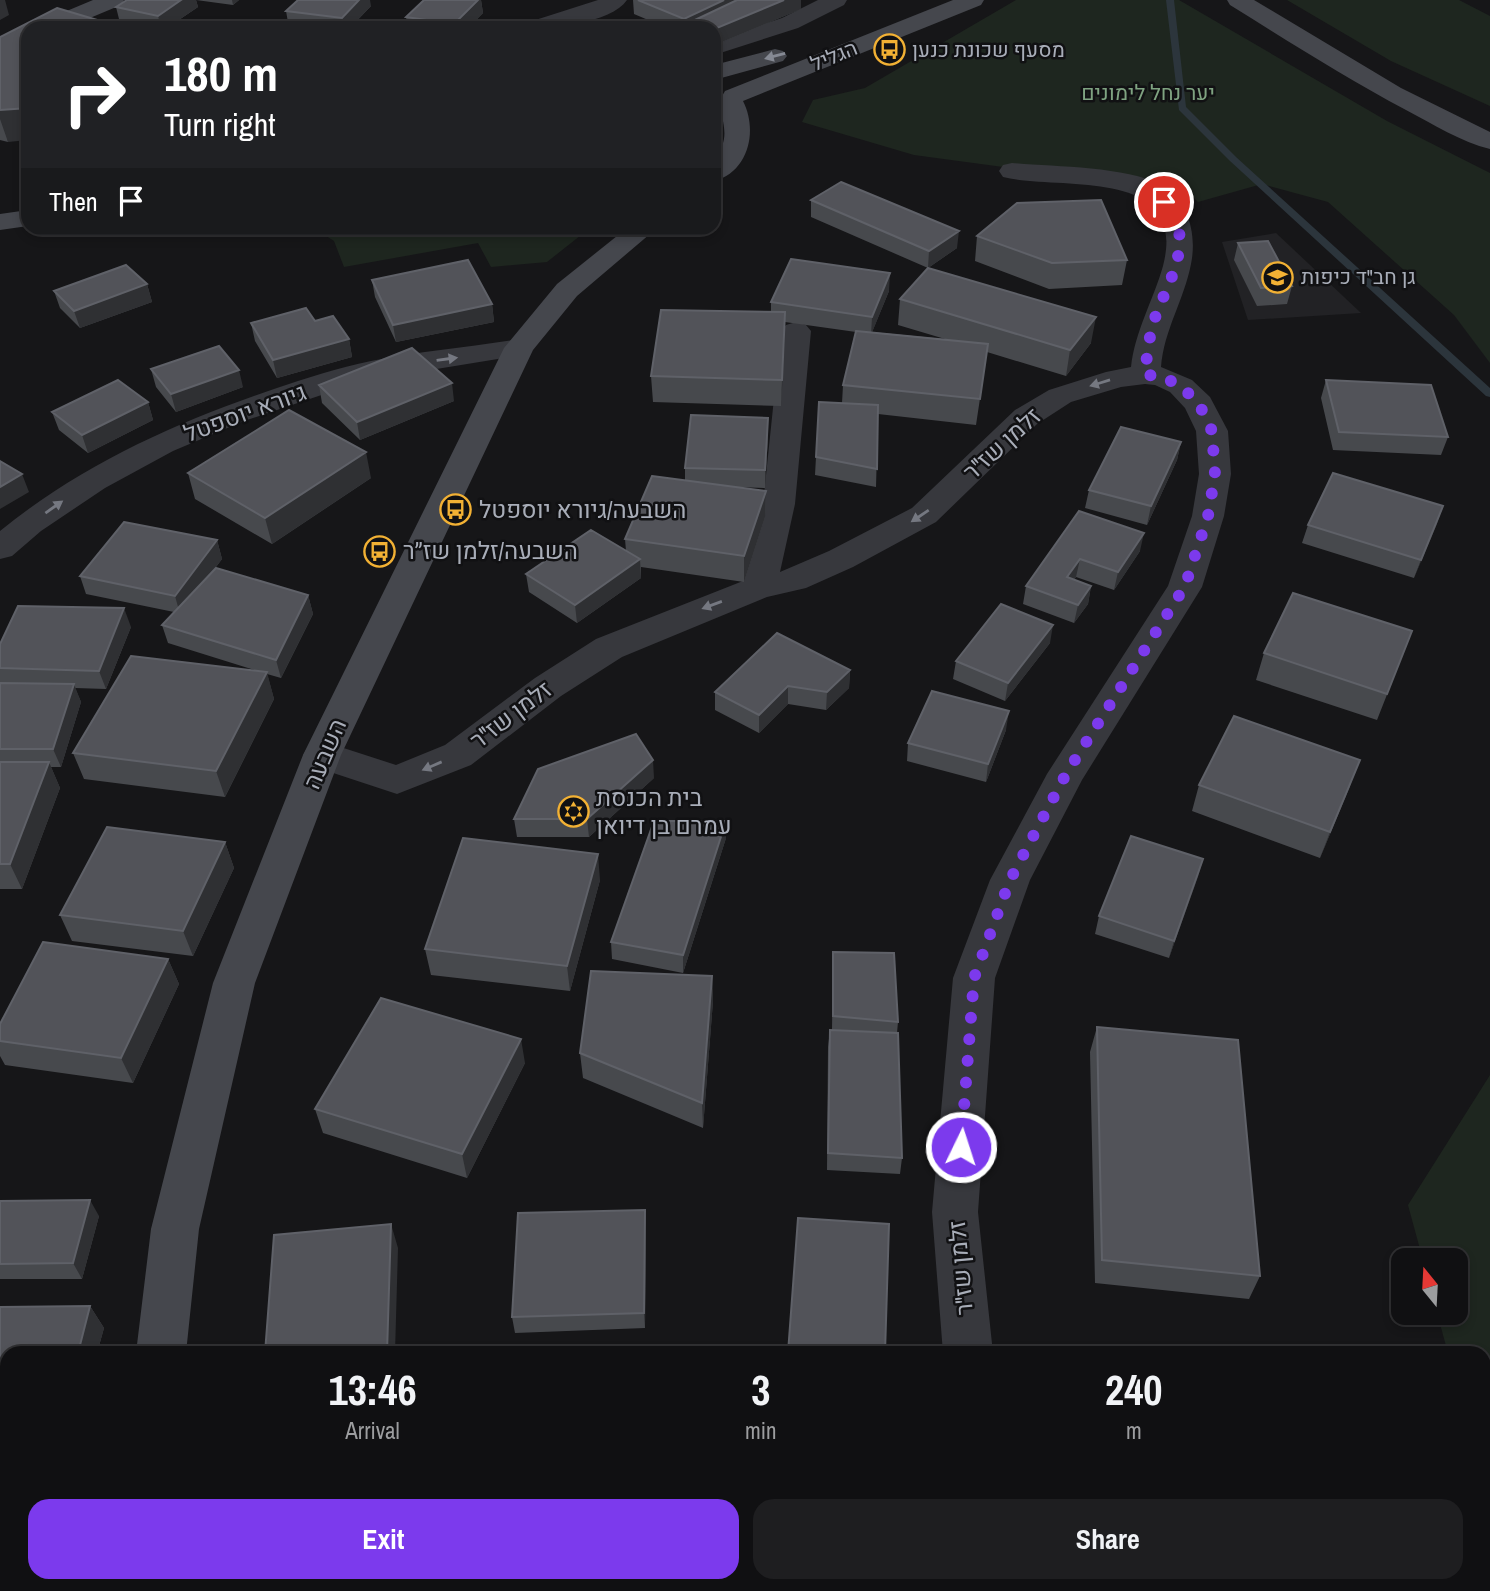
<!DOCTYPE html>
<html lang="en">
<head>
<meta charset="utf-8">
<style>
	:root { --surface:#101012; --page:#1e1e20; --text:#f1f3f6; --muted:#9c9d9f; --line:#303032; --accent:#7c3aed }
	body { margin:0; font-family:"Archivo Narrow",Heebo,sans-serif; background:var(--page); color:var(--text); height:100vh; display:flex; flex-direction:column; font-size:26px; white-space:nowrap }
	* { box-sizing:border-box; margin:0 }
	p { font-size:23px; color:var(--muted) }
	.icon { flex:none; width:38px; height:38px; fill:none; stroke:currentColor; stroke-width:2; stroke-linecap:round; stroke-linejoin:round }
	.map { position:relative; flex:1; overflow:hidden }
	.details { position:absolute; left:0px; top:1346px; width:1491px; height:247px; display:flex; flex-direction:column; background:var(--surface); border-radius:21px 21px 0 0; box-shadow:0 4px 10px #0003,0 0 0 2px var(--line) }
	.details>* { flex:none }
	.guide { position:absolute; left:21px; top:21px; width:700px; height:214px; border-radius:21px; box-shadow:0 4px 10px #0003,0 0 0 2px var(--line); background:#202124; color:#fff; overflow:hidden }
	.needle { width:46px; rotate:342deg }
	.tools { position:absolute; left:1391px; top:1248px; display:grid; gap:14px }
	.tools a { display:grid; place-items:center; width:77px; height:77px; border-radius:14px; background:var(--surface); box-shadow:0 4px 10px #0003,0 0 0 2px var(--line); font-size:35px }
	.pin { position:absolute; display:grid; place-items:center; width:60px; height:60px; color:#fff; margin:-30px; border:4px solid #fff; border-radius:50%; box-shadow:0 2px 7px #0007 }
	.me { position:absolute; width:77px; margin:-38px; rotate:4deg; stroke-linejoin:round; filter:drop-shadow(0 0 5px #0008) }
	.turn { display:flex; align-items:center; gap:24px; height:147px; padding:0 28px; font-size:32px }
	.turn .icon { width:91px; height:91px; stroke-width:2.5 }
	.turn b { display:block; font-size:49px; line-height:60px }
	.then { display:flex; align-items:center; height:66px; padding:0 28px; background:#0003; gap:14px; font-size:26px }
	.eta { display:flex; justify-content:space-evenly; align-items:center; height:119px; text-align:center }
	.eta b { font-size:42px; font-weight:700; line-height:49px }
	.button { display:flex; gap:14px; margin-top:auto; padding:14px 28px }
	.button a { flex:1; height:80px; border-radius:21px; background:var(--accent); color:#fff; font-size:28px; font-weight:700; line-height:80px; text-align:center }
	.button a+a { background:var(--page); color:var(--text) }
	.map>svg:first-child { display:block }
	.built { fill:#222225 }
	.green { fill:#1e261f }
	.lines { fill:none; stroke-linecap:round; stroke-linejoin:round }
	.stream { fill:#2c353c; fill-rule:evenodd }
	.street { fill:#37383d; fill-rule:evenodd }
	.secondary { fill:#45474d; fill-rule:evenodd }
	.wall { fill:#47494d }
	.shaded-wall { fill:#2f3033 }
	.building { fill:#525359; stroke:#5f6168; stroke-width:2 }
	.oneway { fill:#858993 }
	.oneway2 { fill:#757881 }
	.route { stroke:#7c3aed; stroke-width:12; stroke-dasharray:0 21.6 }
	.labels { text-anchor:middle; stroke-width:5; stroke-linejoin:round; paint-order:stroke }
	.far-poi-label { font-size:21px; fill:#a8adb8; stroke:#111113; text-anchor:start }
	.far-street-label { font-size:21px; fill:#a8adb8; stroke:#111113 }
	.far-park-label { font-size:21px; fill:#7fa381; stroke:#111113 }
	.street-label { font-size:24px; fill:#a8adb8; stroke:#111113 }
	.poi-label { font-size:24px; fill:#a8adb8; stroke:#111113; text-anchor:start }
</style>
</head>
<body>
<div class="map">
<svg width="1490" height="1591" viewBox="0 0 1490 1591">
	<rect width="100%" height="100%" fill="#161618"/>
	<!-- built -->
	<path class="built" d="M1276,233L1361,313L1248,320L1222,242Z"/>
	<!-- green -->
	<path class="green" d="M1016,0H1179L1387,121L1490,173V363L1454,315L1328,202L1262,184L1198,202L1188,192L914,155L802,122L813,100L865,88Z
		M1287,0H1459L1490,16V106L1391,61Z
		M314,228H590L547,262L491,267L478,243L344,267L334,241Z
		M1490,1075V1481L1484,1462V1353H1448L1437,1313L1456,1312V1260H1423L1408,1205Z"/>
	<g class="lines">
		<!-- stream -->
		<path class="stream" d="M1166,0H1174L1186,107L1236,157L1490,388V397L1486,396L1230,161L1179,110Z"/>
		<!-- street -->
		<path class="street" d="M598,0H627C611,24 549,28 522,28L526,23Z
			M818,0H847L844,5L798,28L714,55V40L782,18Z
			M1012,163C1053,167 1125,166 1161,185C1189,200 1197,235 1191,264C1184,300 1164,330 1161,367L1192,380L1210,397L1228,431L1231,474L1224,516L1202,587L1082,780L1030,880L995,978L978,1212L993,1353H943L932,1212L953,978L990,880L1047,774L1168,586L1192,516L1199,474L1196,431L1185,408L1170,392L1155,385L1145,384L1121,387L1071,402L1037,424L936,522L853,567L806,588L767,597L622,657L561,696L471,765L397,794L309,765L303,755L309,745L322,741L396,765L445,745L535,678L596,639L743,581L763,504L781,331L786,325L796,322L806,325L811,331L795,504L780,572L829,551L912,508L1015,410L1049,390L1106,372L1131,367C1135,331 1153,301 1163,266C1189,165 1061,191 1003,177L999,171L1003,165Z
			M519,339L529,342L534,348L529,354L363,381L244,421L173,451L105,488L41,531L12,556L0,559V531C81,465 176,422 274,389C306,378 338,368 371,361C420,351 470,347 519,339Z
			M962,1586H1016L1017,1591H963Z"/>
		<!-- secondary -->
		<path class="secondary" d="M93,0H124L121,5L66,28H34L38,23Z
			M953,0H984L981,5L743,101C758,130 749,172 714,181V158C738,132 711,111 725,91Z
			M1227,0H1254L1401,88L1490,132V149C1461,142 1433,124 1406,110C1346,78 1288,41 1230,5Z
			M775,49L783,51L787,56L783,61L714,80V65Z
			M28,210V226L0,230V214Z
			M627,228H657L577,296L533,350L341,755L255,983L199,1229L186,1353H136L151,1229L213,983L303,755L504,348L557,284Z
			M113,1586H167V1591H113Z"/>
	</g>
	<!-- wall -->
	<path class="wall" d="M127,0H239L233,5L196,0L198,7L167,28H143L120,23L116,7Z
		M424,0H481L483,13L468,28H392H408L406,17Z
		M633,0H801V9L717,44L714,43V28H667L634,14Z
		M371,6L350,28H289L286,11Z
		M0,37L8,142L0,140Z
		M811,200L957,248L928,268L811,217Z
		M977,236L1127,260L1122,285L1049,289L975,261Z
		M1238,243L1292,286L1287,304L1257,306L1234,260Z
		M372,280L492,304L494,322L396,342L375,297Z
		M147,284L152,302L80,328L60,308L54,291Z
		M889,291L872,332L945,339L898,325L900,299L1091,343L1066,376L987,352L976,425L878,414L876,487L815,475L819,402L842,403L843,385L856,332L785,322L781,406L653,402L651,376L771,312V302Z
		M315,321L349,339L352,357L277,378L255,341L251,323Z
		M151,369L243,387L176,412L156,387Z
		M1326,380L1448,437L1441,455L1333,450L1321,398Z
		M319,385L454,401L360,440L322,403Z
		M148,402L153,420L88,453L59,430L52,412Z
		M768,436L765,488L735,487L766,491L765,517L744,582L641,567V578L577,623L529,592L526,574L626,551L625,539L685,480V468Z
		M1181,442L1177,460L1147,525L1085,508L1089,490Z
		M188,473L371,478L272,544L195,499Z
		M1443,506L1414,578L1302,543L1308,525Z
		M1079,511L1140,551L1114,590L1076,577L1074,580L1091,586L1088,604L1074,623L1023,604L1026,586Z
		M217,540L222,559L210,575L308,595L313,614L281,678L267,674L274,699L225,797L84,779L73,753L258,671L168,643L162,625L174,612L86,594L80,576Z
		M131,627L106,689L75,688L81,702L61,767H51L60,788L22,889H0V644Z
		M1412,631L1377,720L1256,680L1264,653Z
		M1050,643L1005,701L953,679L956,661Z
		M850,670L849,688L826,710L788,704L759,733L715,710V692Z
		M1006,730L986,782L907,761L908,743Z
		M654,778L589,837H517L514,819Z
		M1199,785L1350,786L1320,858L1192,811Z
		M726,838L683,973L612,959L611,942Z
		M225,842L234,868L193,956L72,941L60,915Z
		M1203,859L1169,958L1095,934L1099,916Z
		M600,880L570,991L431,975L425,949Z
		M833,952L898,1022L897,1033L902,1158L900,1174L827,1170L828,1047L830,1030H832Z
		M168,959L179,984L133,1083L5,1065L0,1056V1024Z
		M712,976L713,1001L703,1128L583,1078L580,1053Z
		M1097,1027L1260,1276L1249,1299L1095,1283L1090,1052Z
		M525,1063L467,1178L323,1133L315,1109Z
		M0,1201L99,1216L82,1279H0Z
		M645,1210L646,1226L645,1328L515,1333L512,1317Z
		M90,1306L104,1328L97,1353H7V1453H0V1307Z
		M246,1586H388V1591H246Z
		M1099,1586H1324L1320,1590Z"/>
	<!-- shaded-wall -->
	<path class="shaded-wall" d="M0,0H5L9,15L0,20Z
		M181,0H196L198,7L167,28H161L158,16Z
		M232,0H239L233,5Z
		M359,0H370L371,6L350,28H343L342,18Z
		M478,0H481L483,13L468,28H454V24Z
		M724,0H757L695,20V28H684V19Z
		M784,0H801V9L717,44V28Z
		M28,108V140L8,142L0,119V110Z
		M959,231L957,248L928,268L929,251Z
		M890,273L889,291L871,335L872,317Z
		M147,284L152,302L80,328L74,311Z
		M492,304L494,322L396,342L393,325Z
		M785,312V338L781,406L782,380Z
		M1096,317L1091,343L1066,376L1070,350Z
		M349,339L352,357L277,378L273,360Z
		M239,370L243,387L176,412L171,394Z
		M452,383L454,401L360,440L357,422Z
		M148,402L153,420L88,453L82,435Z
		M768,418V436L765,488V470Z
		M1181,442L1177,460L1147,525L1151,506Z
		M366,452L371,478L272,544L265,518Z
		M22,474L29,492L0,509V487Z
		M766,491L765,517L744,582V556Z
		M1443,506L1437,524L1414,578L1421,560Z
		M1144,533L1140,551L1114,590L1118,572Z
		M217,540L222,559L180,614L175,596Z
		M640,559L641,578L577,623L575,605Z
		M1080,559L1076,577L1063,596L1067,577Z
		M1091,586L1088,604L1074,623L1078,605Z
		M308,595L313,614L281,678L276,660Z
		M124,608L131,627L106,689L99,671Z
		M1053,625L1050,643L1005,701L1008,683Z
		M850,670L849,688L826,710L827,692Z
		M267,672L274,699L225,797L216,771Z
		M74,684L81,702L61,767L53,749Z
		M788,686V704L759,733V715Z
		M1009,711L1006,730L986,782L988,764Z
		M653,760L654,778L589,837L587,819Z
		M1360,760L1350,786L1320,858L1330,832Z
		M49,762L60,788L22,889L10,864Z
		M726,821V838L683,973V955Z
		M225,842L234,868L193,956L183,931Z
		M598,854L600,880L570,991L567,966Z
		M1203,859L1198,877L1169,958L1174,941Z
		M168,959L179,984L133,1083L121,1058Z
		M712,976L713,1001L703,1128L702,1103Z
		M521,1039L525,1063L467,1178L462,1154Z
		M90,1200L99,1216L82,1279L73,1263Z
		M645,1210L646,1226L645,1328L644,1313Z
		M391,1224L398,1248L395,1353H387Z
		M90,1306L104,1328L97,1353H78Z
		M35,1586H41L46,1591H33Z
		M380,1586H388V1591H383Z"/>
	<!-- building -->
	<path class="building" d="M127,0H181L158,16L116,7Z
		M298,0H359L342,18L286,11Z
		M424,0H478L454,24L406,17Z
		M638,0H724L684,19Z
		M737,0H784L717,28L695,20Z
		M57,8L124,28H28V108L0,110V37Z
		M841,182L959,231L929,251L811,200Z
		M1101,200L1127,260L1052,263L977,236L1017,203Z
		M1268,241L1292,286L1261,288L1238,243Z
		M791,259L890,273L872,317L771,302Z
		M468,260L492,304L393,325L372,280Z
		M126,265L147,284L74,311L54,291Z
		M928,268L1096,317L1070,350L900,299Z
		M306,308L315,321L333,316L349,339L273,360L251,323Z
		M661,310L785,312L782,380L651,376Z
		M856,331L988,344L980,399L843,385Z
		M219,346L239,370L171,394L151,369Z
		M412,348L452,383L357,422L319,385Z
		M118,380L148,402L82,435L52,412Z
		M1326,380L1431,385L1448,437L1339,432Z
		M819,402L878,405L877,469L816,457Z
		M289,410L366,452L265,518L188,473Z
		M691,415L768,418L765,470L685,468Z
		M1121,427L1181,442L1151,506L1089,490Z
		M0,461L22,474L0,487Z
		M1333,473L1443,506L1421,560L1308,525Z
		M652,476L766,491L744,556L625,539Z
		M1079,511L1144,533L1118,572L1080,559L1067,577L1091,586L1078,605L1026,586Z
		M124,522L217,540L175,596L80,576Z
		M591,530L640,559L575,605L526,574Z
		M216,568L308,595L276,660L162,625Z
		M1293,593L1412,631L1387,694L1264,653Z
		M1001,604L1053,625L1008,683L956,661Z
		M18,606L124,608L99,671L0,668V644Z
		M777,633L850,670L827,692L788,686L759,715L715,692Z
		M131,656L267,672L216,771L73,753Z
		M0,683L74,684L53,749H0Z
		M932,691L1009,711L988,764L908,743Z
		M1234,716L1360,760L1330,832L1199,785Z
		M636,734L653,760L587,819H514L538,769Z
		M0,762H49L10,864H0Z
		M654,821H726L683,955L611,942Z
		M107,827L225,842L183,931L60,915Z
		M1131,836L1203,859L1174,941L1099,916Z
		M463,838L598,854L567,966L425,949Z
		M43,942L168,959L121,1058L0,1041V1024Z
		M833,952L894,953L898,1022L833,1016Z
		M591,971L712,976L702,1103L580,1053Z
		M381,998L521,1039L462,1154L315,1109Z
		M1097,1027L1238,1040L1260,1276L1102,1260Z
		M830,1030L898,1033L902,1158L828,1153Z
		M90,1200L73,1263L0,1264V1201Z
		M645,1210L644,1313L512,1317L518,1213Z
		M798,1218L889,1224L885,1353H788Z
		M391,1224L387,1353H265L274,1235Z
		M90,1306L78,1353H7V1432L0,1433V1307Z
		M0,1580H7V1586H35L33,1591H0Z
		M246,1586H356L305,1591H246Z"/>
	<!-- one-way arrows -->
	<defs><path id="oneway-solid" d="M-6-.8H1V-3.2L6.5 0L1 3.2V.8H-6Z" transform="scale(1.75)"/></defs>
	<use class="oneway" href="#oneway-solid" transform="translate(775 56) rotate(165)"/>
	<g class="oneway2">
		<use href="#oneway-solid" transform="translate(447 359) rotate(-8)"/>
		<use href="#oneway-solid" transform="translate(1100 383) rotate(163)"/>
		<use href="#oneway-solid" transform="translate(54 507) rotate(-35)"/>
		<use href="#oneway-solid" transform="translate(920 516) rotate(146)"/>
		<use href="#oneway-solid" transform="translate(712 605) rotate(160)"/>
		<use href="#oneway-solid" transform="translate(432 766) rotate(157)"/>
	</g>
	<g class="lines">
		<!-- route -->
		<path class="route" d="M961,1147L974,978L1010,880L1066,774L1185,586L1208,516L1215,474L1212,431L1199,404L1181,386L1161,376L1145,375C1147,354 1149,335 1156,315C1170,278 1197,238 1164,202"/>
	</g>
	<!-- icons -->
	<defs>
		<symbol id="bus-ring" viewBox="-11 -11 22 22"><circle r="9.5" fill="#111113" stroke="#f2b134" stroke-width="1.5"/><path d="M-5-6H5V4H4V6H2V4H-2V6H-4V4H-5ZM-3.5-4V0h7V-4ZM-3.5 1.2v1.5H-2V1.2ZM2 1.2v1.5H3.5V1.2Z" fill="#f2b134"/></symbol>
		<symbol id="school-ring" viewBox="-11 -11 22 22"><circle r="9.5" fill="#111113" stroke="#f2b134" stroke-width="1.5"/><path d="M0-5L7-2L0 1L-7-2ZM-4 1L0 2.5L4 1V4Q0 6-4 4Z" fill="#f2b134"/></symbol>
		<symbol id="synagogue-ring" viewBox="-11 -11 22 22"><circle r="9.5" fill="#111113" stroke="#f2b134" stroke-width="1.5"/><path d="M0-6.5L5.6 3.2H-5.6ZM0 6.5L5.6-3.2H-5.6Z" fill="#f2b134"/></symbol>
	</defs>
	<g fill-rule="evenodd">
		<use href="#bus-ring" x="872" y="32" width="35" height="35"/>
		<use href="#school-ring" x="1260" y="260" width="35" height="35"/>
		<use href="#bus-ring" x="438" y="492" width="35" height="35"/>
		<use href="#bus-ring" x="362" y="534" width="35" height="35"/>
		<use href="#synagogue-ring" x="556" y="794" width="35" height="35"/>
	</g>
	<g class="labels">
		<!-- far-poi labels -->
		<g class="far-poi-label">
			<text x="912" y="57">מסעף שכונת כנען</text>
			<text x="1301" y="284">גן חב"ד כיפות</text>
		</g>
		<!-- far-street labels -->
		<g class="far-street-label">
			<text transform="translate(834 56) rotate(-22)" y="7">הגליל</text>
		</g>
		<!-- far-park labels -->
		<g class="far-park-label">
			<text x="1148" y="100">יער נחל לימונים</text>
		</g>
		<!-- street labels -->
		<g class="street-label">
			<text transform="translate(245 413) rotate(-20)" y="8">גיורא יוספטל</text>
			<text transform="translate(1002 444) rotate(-42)" y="8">זלמן שז"ר</text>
			<text transform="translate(511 715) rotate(-37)" y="8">זלמן שז"ר</text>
			<text transform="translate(325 754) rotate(-67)" y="8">השבעה</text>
			<text transform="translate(961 1268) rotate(-95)" y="8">זלמן שז"ר</text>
		</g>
		<!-- poi labels -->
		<g class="poi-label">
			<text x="479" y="518">השבעה/גיורא יוספטל</text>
			<text x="403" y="559">השבעה/זלמן שז״ר</text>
			<text x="596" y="806">בית הכנסת<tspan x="596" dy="28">עמרם בן דיואן</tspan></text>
		</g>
	</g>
</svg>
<div class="tools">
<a><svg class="needle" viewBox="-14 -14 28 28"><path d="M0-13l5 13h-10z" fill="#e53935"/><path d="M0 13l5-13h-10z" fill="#9c9d9f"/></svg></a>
</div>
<div class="pin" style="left:1164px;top:202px;background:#d93025"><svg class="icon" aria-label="arrive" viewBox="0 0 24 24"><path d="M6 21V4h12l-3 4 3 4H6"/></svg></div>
<svg class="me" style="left:961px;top:1147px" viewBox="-20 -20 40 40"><circle r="17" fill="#7c3aed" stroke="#fff" stroke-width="3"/><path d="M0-11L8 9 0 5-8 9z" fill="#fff"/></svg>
<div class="guide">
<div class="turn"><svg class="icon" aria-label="right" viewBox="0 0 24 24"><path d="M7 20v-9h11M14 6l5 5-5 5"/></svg><div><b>180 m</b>Turn right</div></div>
<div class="then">Then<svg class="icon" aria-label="arrive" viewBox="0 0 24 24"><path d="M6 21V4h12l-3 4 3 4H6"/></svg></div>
</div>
<section class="details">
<div class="eta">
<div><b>13:46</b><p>Arrival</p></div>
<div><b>3</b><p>min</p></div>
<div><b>240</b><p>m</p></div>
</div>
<div class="button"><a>Exit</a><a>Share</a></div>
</section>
</div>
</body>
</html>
